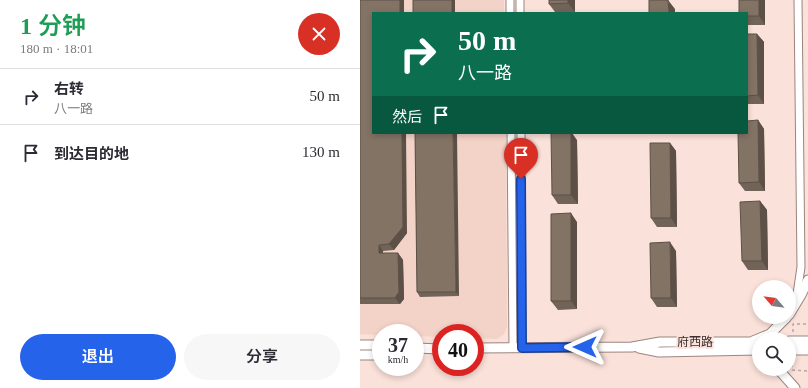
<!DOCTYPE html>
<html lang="zh">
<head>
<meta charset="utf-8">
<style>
	:root { --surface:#fff; --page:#f7f7f7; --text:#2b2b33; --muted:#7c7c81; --line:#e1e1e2; --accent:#2563eb }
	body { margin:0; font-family:"Times New Roman","Noto Sans SC",serif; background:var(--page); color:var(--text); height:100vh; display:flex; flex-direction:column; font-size:15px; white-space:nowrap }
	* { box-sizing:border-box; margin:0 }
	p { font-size:13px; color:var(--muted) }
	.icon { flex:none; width:22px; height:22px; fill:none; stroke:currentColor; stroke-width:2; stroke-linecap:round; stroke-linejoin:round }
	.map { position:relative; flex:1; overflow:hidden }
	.details { display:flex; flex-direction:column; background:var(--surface); width:360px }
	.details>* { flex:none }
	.guide { position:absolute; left:12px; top:12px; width:376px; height:122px; border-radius:0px; box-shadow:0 2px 6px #0003; background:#0b6e4f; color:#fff; overflow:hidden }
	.needle { width:26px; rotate:298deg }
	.controls { position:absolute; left:392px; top:280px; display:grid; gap:8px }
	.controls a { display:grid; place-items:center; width:44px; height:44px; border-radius:50%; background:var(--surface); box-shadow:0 2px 6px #0003; font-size:20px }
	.speed { position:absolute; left:12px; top:324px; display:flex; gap:8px; font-size:20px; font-weight:700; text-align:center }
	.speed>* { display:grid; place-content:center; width:52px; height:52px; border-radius:50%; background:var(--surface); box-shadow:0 2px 6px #0003; line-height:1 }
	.speed small { font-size:10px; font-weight:400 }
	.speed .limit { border:6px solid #d22; background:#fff; color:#111 }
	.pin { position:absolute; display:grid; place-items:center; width:34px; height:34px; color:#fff; margin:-41px -17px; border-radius:50% 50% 50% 0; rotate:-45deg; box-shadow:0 0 4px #0007 }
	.pin .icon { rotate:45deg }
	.me { position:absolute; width:44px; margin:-22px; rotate:270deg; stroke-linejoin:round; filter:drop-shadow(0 0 3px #0008) }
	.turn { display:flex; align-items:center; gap:14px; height:84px; padding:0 20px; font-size:18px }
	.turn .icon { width:52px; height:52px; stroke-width:2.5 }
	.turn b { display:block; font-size:28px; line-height:34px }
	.then { display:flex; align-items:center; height:38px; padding:0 20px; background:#0003; gap:8px; font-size:15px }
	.round { display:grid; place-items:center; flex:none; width:42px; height:42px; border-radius:21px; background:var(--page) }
	.overview { display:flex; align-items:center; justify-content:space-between; height:68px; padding:0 20px }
	h1 { font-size:24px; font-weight:600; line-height:30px; color:#1e9e55 }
	.button { display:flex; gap:8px; margin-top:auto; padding:8px 20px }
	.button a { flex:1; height:46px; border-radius:24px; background:var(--accent); color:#fff; font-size:16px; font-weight:600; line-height:46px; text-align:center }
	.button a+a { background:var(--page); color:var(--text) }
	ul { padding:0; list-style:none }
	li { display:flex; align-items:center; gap:12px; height:56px; padding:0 20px; border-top:1px solid var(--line) }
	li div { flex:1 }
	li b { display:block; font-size:15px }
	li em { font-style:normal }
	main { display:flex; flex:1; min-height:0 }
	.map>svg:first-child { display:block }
	.built { fill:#f3d2c8 }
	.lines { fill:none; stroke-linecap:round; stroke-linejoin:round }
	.minor-casing { stroke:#9b857e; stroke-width:9 }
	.tertiary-casing { stroke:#9b857e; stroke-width:11 }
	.path { stroke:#b9a59f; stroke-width:1.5; stroke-dasharray:3 3; stroke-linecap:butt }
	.minor { stroke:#fff; stroke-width:7 }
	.tertiary { stroke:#fff; stroke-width:9 }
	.wall { fill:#716357 }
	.shaded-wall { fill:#5c5047 }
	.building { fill:#837365; stroke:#5c5047 }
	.route-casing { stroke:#184099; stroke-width:10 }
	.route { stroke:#2563eb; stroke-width:7 }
	.labels { text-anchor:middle; stroke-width:4; stroke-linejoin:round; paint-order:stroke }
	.street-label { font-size:12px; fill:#392f2c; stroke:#fae1d9 }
</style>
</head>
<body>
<main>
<section class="details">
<div class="overview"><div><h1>1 分钟</h1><p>180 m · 18:01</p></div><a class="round" style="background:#d93025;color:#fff"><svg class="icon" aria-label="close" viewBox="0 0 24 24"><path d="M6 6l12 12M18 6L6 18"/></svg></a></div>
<ul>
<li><svg class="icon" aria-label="right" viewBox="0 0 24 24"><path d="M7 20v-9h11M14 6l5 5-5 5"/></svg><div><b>右转</b><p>八一路</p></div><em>50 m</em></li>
<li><svg class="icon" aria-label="arrive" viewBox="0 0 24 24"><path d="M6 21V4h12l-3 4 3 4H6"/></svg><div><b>到达目的地</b></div><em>130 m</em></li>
</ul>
<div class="button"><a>退出</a><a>分享</a></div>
</section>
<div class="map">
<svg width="448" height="388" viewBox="0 0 448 388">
	<rect width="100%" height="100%" fill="#fae1d9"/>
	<!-- built -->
	<path class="built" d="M0,0H144V13H13V133H146L147,327L144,334L137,339L115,338V333H81V337L55,336V333H21V335L0,334Z"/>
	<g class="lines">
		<defs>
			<path id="minor" d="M150,0V13
				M160,0V13
				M151,133L153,348
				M161,133L162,348
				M433,303L437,294L441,267L438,0"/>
			<path id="tertiary" d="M429,315L441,295L448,280
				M393,341L410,334L427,317
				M429,341H448
				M0,345H21
				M55,348L81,349
				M115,348L272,347L300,342H399
				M279,348L299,352L399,350
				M429,350H448
				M0,355H21
				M418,369L435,388"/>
		</defs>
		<!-- minor casing -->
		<use href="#minor" class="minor-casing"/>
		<!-- tertiary casing -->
		<use href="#tertiary" class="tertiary-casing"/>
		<!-- path -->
		<path class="path" d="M433,332V324H448
			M432,358V370L448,371"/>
		<!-- minor -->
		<use href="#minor" class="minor"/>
		<!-- tertiary -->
		<use href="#tertiary" class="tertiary"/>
	</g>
	<!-- wall -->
	<path class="wall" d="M0,0H44V13H13L47,233L34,250L23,251V253H38L43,260L44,299L40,304H0Z
		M189,0H215V12H195L189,4Z
		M379,0H405V25H387V13Z
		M387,34H397L404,42V104H387Z
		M398,120L404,129L405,191H385L379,183Z
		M55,133L99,296L60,297L57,292Z
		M217,140L218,204H198L192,195Z
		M310,143L316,151L317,227H297L291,218Z
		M400,201L407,210L408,270H388L382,261Z
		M217,222V309L198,310L191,301Z
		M316,251L317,307H297L291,298Z"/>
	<!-- shaded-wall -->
	<path class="shaded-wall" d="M40,0H44V13H40Z
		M92,0H95V13H92Z
		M208,0H215V12L208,3Z
		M308,0L315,9V13H309Z
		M399,0H405V25L399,16Z
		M397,34L404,42V104L398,95Z
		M398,120L404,129L405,191L399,182Z
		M42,133H46L47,233L34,250L29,244Z
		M93,133H97L99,296L96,292Z
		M211,133H212L217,140L218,204L211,195Z
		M310,143L316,151L317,227L311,218Z
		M400,201L407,210L408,270L402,261Z
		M211,213L217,222V309L211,301Z
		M310,242L316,251L317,307L311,298Z
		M19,245L23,251V260L19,253Z
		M38,253L43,260L44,299L40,304L35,298Z"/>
	<!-- building -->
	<path class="building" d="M0,0H40V13H13V133H42L43,227L29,244L19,245V253H38L39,292L35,298H0Z
		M53,0H92V13H53Z
		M189,0H208V3L189,4Z
		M289,0H308L309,13H289Z
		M379,0H399V16H387V13H379Z
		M387,34H397L398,95L387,96Z
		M398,120L399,182L379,183L378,133H387V121Z
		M55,133H93L96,292H57Z
		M191,133H211V195H192Z
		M290,143H310L311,218H291Z
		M400,201L402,261H382L380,202Z
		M211,213V301H191V214Z
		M310,242L311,298H291L290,243Z"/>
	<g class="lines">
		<defs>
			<path id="route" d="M161,179L162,348L225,347"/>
		</defs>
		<!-- route casing -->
		<use href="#route" class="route-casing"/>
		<!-- route -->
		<use href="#route" class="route"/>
	</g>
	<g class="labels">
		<!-- street labels -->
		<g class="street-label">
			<text x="335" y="346">府西路</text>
		</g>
	</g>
</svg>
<div class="controls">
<a><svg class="needle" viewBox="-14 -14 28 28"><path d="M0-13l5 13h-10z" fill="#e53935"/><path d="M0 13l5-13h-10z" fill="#7c7c81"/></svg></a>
<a><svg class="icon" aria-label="search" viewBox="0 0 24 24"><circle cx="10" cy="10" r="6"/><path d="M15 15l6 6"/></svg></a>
</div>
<div class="speed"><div>37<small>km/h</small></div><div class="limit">40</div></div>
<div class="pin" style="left:161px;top:179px;background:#d93025"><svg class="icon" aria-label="arrive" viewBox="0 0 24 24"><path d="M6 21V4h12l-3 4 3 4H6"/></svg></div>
<svg class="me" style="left:225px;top:347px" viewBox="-20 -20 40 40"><path d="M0-17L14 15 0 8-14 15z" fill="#2563eb" stroke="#fff" stroke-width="4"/></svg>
<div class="guide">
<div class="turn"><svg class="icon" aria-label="right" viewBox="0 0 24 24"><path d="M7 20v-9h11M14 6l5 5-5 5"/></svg><div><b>50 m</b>八一路</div></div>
<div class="then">然后<svg class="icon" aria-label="arrive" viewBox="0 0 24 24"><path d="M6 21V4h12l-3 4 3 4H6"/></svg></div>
</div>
</div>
</main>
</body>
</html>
